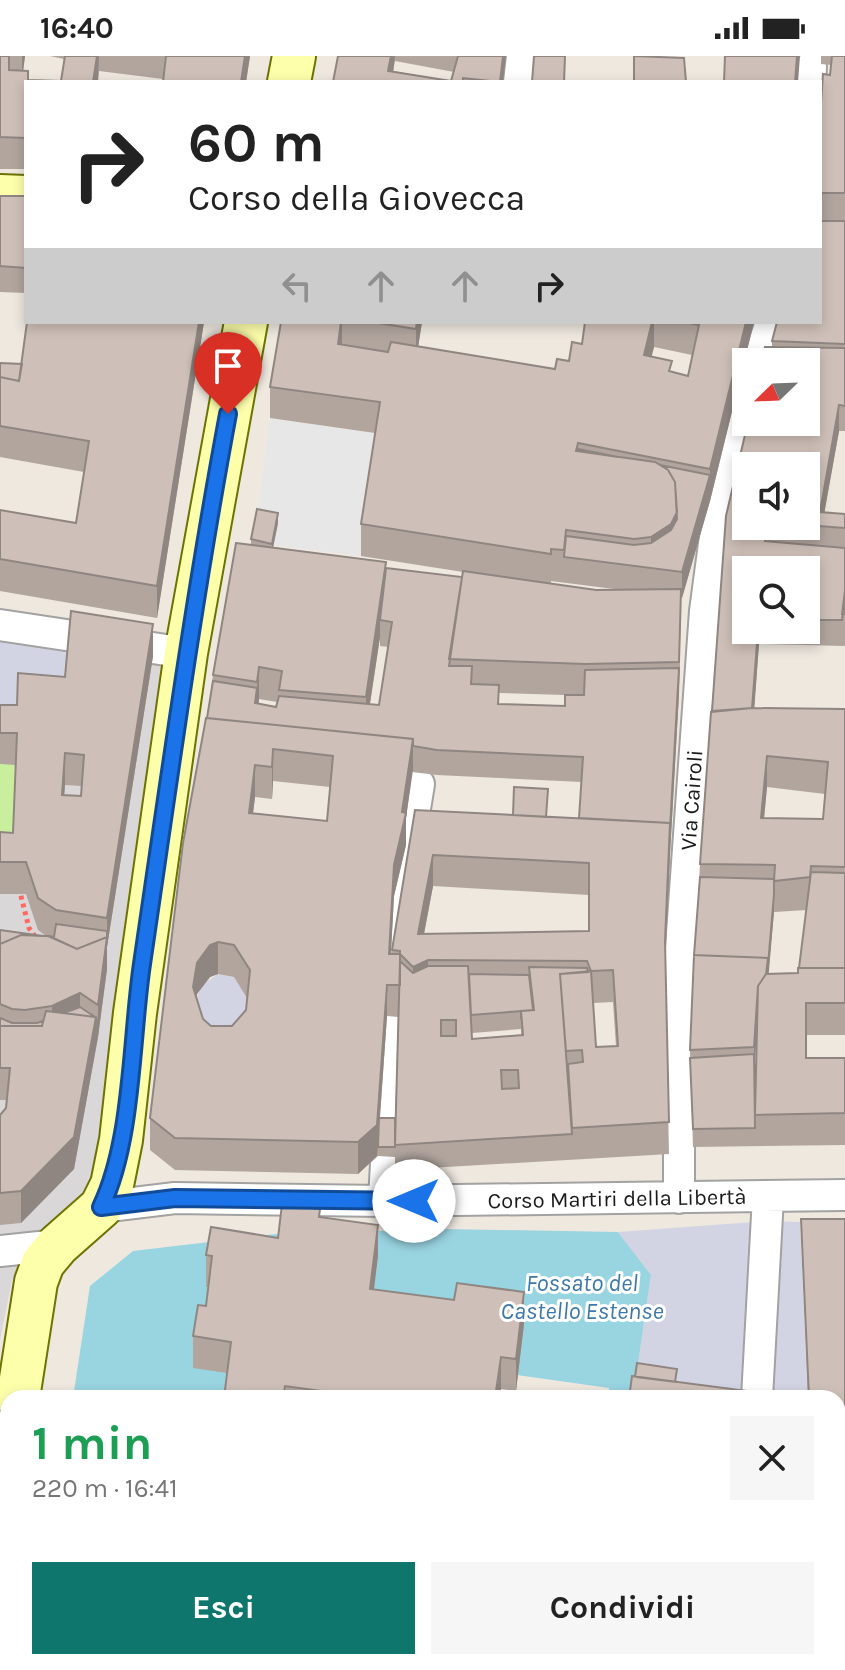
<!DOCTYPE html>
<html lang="it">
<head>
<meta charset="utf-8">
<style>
	:root { --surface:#fff; --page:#f6f6f6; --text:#222; --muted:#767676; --accent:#0f766e }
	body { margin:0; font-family:Karla,sans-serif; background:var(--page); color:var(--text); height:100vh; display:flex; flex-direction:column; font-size:30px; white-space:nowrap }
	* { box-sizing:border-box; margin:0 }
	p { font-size:26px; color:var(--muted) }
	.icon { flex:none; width:44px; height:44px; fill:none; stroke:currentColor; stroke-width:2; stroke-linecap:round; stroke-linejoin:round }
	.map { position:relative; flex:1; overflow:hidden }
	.drawer { position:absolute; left:0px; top:1334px; width:846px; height:280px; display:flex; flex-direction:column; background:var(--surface); border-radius:24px 24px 0 0; box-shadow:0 4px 12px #0003 }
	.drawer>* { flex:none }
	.top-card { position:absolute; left:24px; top:24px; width:798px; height:244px; border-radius:0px; box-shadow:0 4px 12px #0003; background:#fff; color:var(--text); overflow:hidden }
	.needle { width:52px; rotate:247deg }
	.fabs { position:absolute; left:732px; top:292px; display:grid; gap:16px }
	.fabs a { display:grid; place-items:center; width:88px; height:88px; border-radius:0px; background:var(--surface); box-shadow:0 4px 12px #0003; font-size:40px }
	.pin { position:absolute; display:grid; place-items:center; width:68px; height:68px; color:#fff; margin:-82px -34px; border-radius:50% 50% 50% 0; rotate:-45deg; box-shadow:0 0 8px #0007 }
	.pin .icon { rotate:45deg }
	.me { position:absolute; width:88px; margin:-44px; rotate:270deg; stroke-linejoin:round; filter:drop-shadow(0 0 6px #0008) }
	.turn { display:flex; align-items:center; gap:28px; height:168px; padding:0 32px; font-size:36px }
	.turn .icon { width:104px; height:104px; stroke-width:2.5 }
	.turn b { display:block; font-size:56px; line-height:68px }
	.lanes { display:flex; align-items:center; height:76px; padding:0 32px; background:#0003; justify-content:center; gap:40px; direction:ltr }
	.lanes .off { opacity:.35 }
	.round { display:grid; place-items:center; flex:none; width:84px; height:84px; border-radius:0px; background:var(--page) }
	.head { display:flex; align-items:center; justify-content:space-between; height:136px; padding:0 32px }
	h1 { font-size:48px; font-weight:700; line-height:60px; color:#1e9e55 }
	.button { display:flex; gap:16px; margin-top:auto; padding:16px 32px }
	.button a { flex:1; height:92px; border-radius:0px; background:var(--accent); color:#fff; font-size:32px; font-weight:700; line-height:92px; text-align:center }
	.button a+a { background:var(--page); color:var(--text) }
	.status { display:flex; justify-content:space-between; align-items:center; height:56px; padding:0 40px; background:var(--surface); direction:ltr }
	.status svg { height:22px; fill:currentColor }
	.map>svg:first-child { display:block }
	.residential { fill:#d9d7d8 }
	.grass { fill:#c9ef9e }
	.parking { fill:#e7e7e7 }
	.plaza { fill:#d3d4e3 }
	.water { fill:#99d4e1 }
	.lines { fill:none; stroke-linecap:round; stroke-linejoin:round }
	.street-casing { stroke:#a2a2a2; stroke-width:34 }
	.secondary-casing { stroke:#6c7300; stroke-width:46 }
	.path { stroke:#ff685e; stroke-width:5; stroke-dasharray:4 4; stroke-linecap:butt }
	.street { stroke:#fff; stroke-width:30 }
	.secondary { stroke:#feffab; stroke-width:42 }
	.wall { fill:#b1a59e; fill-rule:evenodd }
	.shaded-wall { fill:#908681 }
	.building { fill:#cec0b8; stroke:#908681; stroke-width:2; fill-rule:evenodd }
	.route-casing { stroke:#114b97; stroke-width:20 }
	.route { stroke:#1a73e8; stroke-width:14 }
	.labels { text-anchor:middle; stroke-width:6; stroke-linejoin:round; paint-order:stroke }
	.street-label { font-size:22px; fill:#1b1b1b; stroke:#fff }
	.water-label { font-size:24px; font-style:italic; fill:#3d78ab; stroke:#fff }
</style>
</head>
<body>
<div class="status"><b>16:40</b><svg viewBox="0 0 49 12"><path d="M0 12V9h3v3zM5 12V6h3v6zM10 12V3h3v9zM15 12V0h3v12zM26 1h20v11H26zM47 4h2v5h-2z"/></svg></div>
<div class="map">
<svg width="845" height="1614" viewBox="0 0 845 1614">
	<rect width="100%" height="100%" fill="#eee8df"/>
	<!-- residential -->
	<path class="residential" d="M0,580L168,581L91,1133L35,1186L12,1224L0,1284Z"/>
	<!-- grass -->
	<path class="grass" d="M0,708L17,709L13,808H0Z"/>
	<!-- parking -->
	<path class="parking" d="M270,362L380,378L361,500L273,489L257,462Z"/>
	<!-- plaza -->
	<path class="plaza" d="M0,569L72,580L65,652L0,681Z
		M218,918L234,921L248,937L251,959L222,1003L194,948L202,929Z
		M766,1165L800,1166L808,1342H633L651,1219L618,1176Z
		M596,1606H810V1614H595Z"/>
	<!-- water -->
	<path class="water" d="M443,1173L618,1176L651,1219L633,1342H608L609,1332L517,1319L370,1265L378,1201L207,1231L212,1232L231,1317L228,1342H73L90,1230L133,1195L276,1178Z
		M32,1606H596L595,1614H31Z"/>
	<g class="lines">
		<defs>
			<path id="street" d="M519,26L522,0
				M810,26L811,11
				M758,306L771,266
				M0,569L186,597
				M679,1142V919L705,555L716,473L746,351
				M384,1145L400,845L419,728
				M101,1151L175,1142L384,1145L845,1139
				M0,1195L58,1189
				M757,1342L768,1141
				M747,1614V1606"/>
			<path id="secondary" d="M289,26L294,0
				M0,140L26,141
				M18,1342L36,1226L43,1207L58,1189L101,1151L112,1129L121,1084L135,957L186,597L246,266
				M0,1459L8,1407"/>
		</defs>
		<!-- street casing -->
		<use href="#street" class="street-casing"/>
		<!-- secondary casing -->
		<use href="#secondary" class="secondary-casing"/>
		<!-- path -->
		<path class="path" d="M19,832L29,872L37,883"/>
		<!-- street -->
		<use href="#street" class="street"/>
		<!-- secondary -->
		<use href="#secondary" class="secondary"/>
	</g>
	<!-- wall -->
	<path class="wall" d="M0,0H25L23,15L28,24L61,25L64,3L50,0H250L246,26L163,23L99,15L98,26H26V113H0Z
		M338,0H506L503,26H333ZM395,5L454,16L451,25L393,15Z
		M821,0H845V375H839L824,457L845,458V590L759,588L754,652L845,653V979H806V1002H845V1089L693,1091L690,994L700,808L726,460L806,366V306L772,291V285L820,266V59L830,19L831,9L821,8ZM806,410V470H746ZM806,514V574H746ZM767,731L825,738L823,763L764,762ZM807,854L798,917L768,918L774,856ZM757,979L755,1072L754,1014Z
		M0,140H26V237L0,236Z
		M204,266L157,562L0,535V454L76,467L84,416L0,401V307L22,308Z
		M281,266H422L418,291L555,313L569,305L582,288L585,266H754L710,445L682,542H681L679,638L670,798L665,906L669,1098L395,1114V1101L378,1100L358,1118L175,1114L150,1094V1062L213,619L251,489V483L278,467L273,491L386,512L462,521L463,516L361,500V468L375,377L270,362V331ZM654,291L692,299L688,320L672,316L651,301ZM551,525L622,534H596L551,528ZM380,581V590L389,591L379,649L370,648ZM499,637L565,639V650L499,648ZM259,643L277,646L276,651L259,648ZM412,716L437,719L582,726L579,762L415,754L391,898L394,840L406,789V762ZM273,725L330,731L327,765L253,757L255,741L272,743ZM433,830L589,839V875L424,878ZM218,918L234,921L247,942L246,954L232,970H211L203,963L196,942L197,938L210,921ZM613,946L616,990L596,991L593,947ZM387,960L398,961L395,1062H380ZM521,973V979L472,983V977Z
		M153,600L107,891V913L98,981L74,1113L21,1167L0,1169V1059L6,1052L7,1044H0V874L46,880L38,874L26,838H0V776L13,777L16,709L0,708V649H17L65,621ZM65,729L82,730L81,740L64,739Z
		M320,1161L378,1200L374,1234L524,1268L516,1335L501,1333L500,1342H224L227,1317L193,1312V1280L206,1250L208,1231H206V1199L278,1182Z
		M801,1163H845V1614H811L810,1606H838V1342H808Z"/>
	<!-- shaded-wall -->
	<path class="shaded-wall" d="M22,0H25L22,24Z
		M97,0H99L98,26H93Z
		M245,0H250L246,26H241Z
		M391,0H395L392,26L388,15Z
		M503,0H506L503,26H500Z
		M797,0H800L798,26H795Z
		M199,266H204L157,562V530Z
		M341,266H342V293L338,288Z
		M417,266H422L416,305V273Z
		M652,266H654V291L644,331V299Z
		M746,266H754L710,445L682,542V516L710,419V413Z
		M839,349V375L822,470L820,456Z
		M677,456V488L671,500L651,513V481Z
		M278,457V467L272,497V488Z
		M386,506V538L380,564V581L366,673V641Z
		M681,533L679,638L670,798L665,917L670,767L679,613Z
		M153,568V600L107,891V913L98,981L74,1113L21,1167V1135L96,961L98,963V949L107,884V862Z
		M758,574L759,588L752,684V658Z
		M259,611V643L255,673V647Z
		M413,683V714L406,762V789L394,840L389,930V898L394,809Z
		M273,693V725L272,743V711Z
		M65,697V729L62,771V739Z
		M767,700V731L761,794V762Z
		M255,709V741L249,789V757Z
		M433,799V830L418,909L428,904V935L413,943V911L418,878Z
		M774,838V856L766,949L758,962L754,1016V991L758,937Z
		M218,886V918L210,921L197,938L193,963V931L197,907L210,889Z
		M387,929V960L377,1100L358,1118V1086Z
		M80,937V969H52V950Z
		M378,1169V1200L370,1265V1233Z
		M524,1236V1268L516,1335V1303Z
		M501,1301V1333L500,1342H495Z"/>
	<!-- building -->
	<path class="building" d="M0,0H9V14L28,15V24L61,25L65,0H97L93,26H26V82L0,81Z
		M166,0H245L241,26H163Z
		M338,0H391L388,15L451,25L458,0H503L500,26L463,22V26H333Z
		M534,0H565L564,26H532Z
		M634,0L684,2L686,26H634Z
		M725,0H797L795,26H724Z
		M832,0H845V137H820V59L823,18L830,19Z
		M0,140H26V212L0,210Z
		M820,165H845V288L772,285L777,266H820Z
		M27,266H199L157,530L0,503V454L76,467L89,385L0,370V321L19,325Z
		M281,266H341L338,288L388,296L391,286L555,313L557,303L569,305L572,286L582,288L585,266H652L644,299L672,305L669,315L688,320L699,269L685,266H746L710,413L578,387L576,395L655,406L668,414L675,426L677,456L671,468L651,481L634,483L566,474L564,494L551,493V498L361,468L380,346L270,331Z
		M372,266H417L416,273Z
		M765,291L845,292V350L839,349L820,456L845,458V472L806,469V410H746V470H766L765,485L845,492V534L842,564H806V514H746V574H758L752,652L712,655L726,460L748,366H806V306H761Z
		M0,307L22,308L19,325L0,321Z
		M578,393L618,401L577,395Z
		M660,409L710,419L682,516L564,501L566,480L634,489L651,487L671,474L677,463L675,426L668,414Z
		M257,453L278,457L272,488L251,483Z
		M236,487L386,506L366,641L279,634L282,615L259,611L257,626L213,619Z
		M386,512L462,521L449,610H472L471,628L499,629L498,648L565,650V639H584L585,614L679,612L670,773V767L579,762L583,701L437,694L413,690V683L207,662L213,625L257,632L255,647L276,651L279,640L379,649L392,566L380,564Z
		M463,515L596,534L681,533L679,606L585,608L449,603Z
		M845,534V558H842Z
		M71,555L153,568L107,862L56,854L38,842L26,806H0V776L13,777L17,677H0V649H17L18,617L65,621ZM65,697L84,699L81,740L62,739Z
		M752,652L845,653V811L811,810L810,821L774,825L775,809L700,808L711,656ZM767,700L828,706L823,763L761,762Z
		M206,662L413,683L402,756L406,757L394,809L389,898H400V895L392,894L415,754L670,767L665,885L669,1066L572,1072L568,1008L583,1006L582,994L566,995L560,918L591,915L596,991L618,990L613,914L591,915L587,905L428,904L413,911L400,898V929H387L377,1069L358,1086L175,1082L150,1062L183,787ZM273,693L333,700L327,765L249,757L255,709L272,711ZM433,799L589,807V875L418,878ZM218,886L234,889L250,914L246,954L232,970H211L203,963L193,931L197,907L210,889Z
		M514,731L548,733L546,761L513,759Z
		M811,816L845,817V912H799Z
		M700,821L774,823V838L768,909V902L694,899Z
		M56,868L107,875V881L77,893L49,880L54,881Z
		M0,874L43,880L21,879L0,888Z
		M21,879L48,880L77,893L107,881L98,949L80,937L52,950L25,954L12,953L0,948V888Z
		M694,899L768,902L766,918L758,930L754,991L690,994Z
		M400,905L413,917L428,910H468L472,983L523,979L521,955L534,954L529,911L587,912L588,916L560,918L572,1078L395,1089ZM441,964H456V980H441ZM501,1014H518L519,1032L502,1033Z
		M798,912H845V947H806V1002H845V1057L755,1059L758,930L766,918L798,917Z
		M469,918L529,919L533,954L521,955V963V955L471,959Z
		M80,951L95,961L64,957Z
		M46,955L96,961L74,1081L21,1135L0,1137V1059L6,1052L10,1012H0V970H42Z
		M0,962L12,967H37L43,965L42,970H0Z
		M754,998L755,1072L693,1073L690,1002Z
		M379,1062H395V1091H378Z
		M282,1148L320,1153L319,1161L378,1169L370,1233L454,1244L457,1227L524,1236L516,1303L501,1301L495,1342H374L285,1330L283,1342H224L231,1286L193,1280L198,1249L206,1250L212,1200L206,1199L211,1171L278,1182Z
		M801,1163H845V1614H813L812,1606H838V1342H809Z
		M637,1307L677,1313L675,1326L635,1321Z
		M632,1320L800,1342H629Z
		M607,1335L630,1336L629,1342H606Z
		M233,1606H261L259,1613L233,1609Z
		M223,1608L263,1614H222Z"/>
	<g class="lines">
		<defs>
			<path id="route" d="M228,358C194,540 169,724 142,908C131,982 133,1085 101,1151L175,1142L414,1145"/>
		</defs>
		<!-- route casing -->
		<use href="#route" class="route-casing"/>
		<!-- route -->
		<use href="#route" class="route"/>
	</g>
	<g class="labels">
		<!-- street labels -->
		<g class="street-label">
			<text transform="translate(691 744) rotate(-86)" y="8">Via Cairoli</text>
			<text transform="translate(617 1142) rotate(-1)" y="8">Corso Martiri della Libertà</text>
		</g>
		<!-- water labels -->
		<g class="water-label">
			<text x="582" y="1235">Fossato del<tspan x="582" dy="28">Castello Estense</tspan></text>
		</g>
	</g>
</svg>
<div class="fabs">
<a><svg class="needle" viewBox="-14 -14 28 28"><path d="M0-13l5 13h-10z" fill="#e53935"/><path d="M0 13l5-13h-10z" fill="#767676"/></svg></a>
<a><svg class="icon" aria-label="sound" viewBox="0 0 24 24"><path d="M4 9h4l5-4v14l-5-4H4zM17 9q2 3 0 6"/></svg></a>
<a><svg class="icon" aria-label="search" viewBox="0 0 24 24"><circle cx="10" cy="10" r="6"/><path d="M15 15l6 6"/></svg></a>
</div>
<div class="pin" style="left:228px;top:358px;background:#d93025"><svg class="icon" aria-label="arrive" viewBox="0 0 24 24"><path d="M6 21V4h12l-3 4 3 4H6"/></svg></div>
<svg class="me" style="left:414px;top:1145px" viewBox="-20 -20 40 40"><circle r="19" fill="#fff"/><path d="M0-13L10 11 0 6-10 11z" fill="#1a73e8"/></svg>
<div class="top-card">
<div class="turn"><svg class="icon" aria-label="right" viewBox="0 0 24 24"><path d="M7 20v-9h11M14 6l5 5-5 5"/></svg><div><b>60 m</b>Corso della Giovecca</div></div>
<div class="lanes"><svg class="icon off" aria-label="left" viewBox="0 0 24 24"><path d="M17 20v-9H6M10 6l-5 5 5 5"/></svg><svg class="icon off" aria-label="ahead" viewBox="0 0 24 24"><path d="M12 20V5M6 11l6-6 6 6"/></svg><svg class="icon off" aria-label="ahead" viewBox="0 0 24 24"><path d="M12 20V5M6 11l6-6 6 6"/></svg><svg class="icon" aria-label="right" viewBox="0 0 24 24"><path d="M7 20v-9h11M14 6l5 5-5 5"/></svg></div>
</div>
<section class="drawer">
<div class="head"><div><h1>1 min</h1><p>220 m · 16:41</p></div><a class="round"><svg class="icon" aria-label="close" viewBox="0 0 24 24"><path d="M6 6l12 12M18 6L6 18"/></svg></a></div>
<div class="button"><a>Esci</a><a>Condividi</a></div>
</section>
</div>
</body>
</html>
